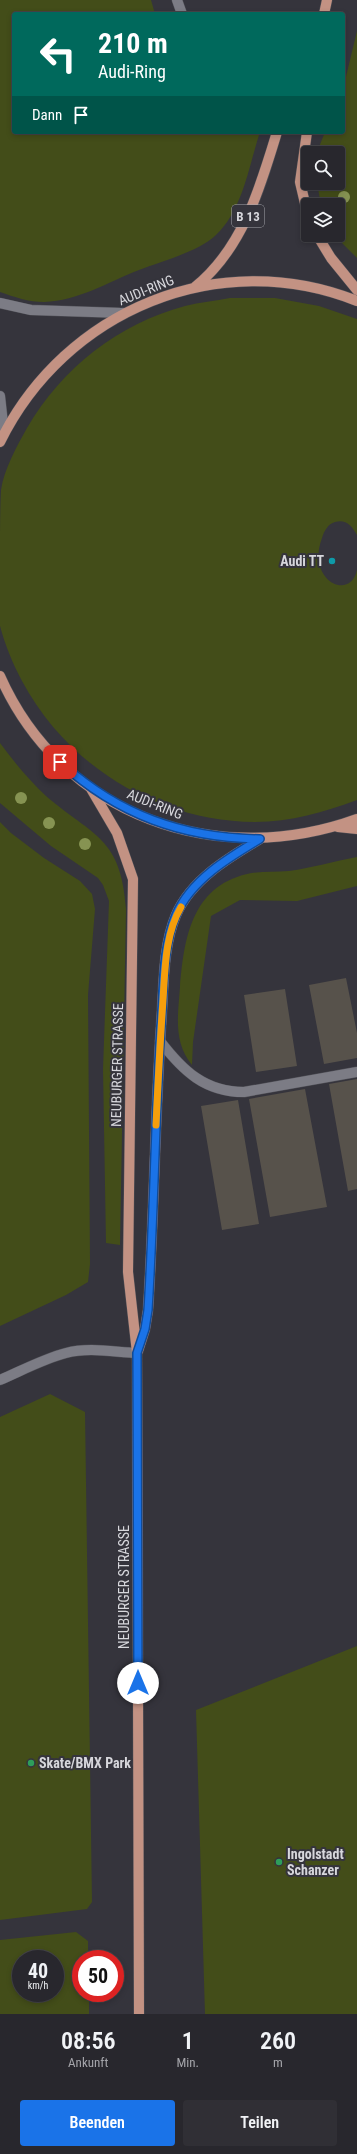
<!DOCTYPE html>
<html lang="de">
<head>
<meta charset="utf-8">
<style>
	:root { --surface:#28272d; --page:#302f35; --text:#f1f3f6; --muted:#a5a5aa; --line:#444449; --accent:#1a73e8 }
	body { margin:0; font-family:"Roboto Condensed",sans-serif; background:var(--page); color:var(--text); height:100vh; display:flex; flex-direction:column; font-size:15px; white-space:nowrap }
	* { box-sizing:border-box; margin:0 }
	p { font-size:13px; color:var(--muted) }
	.icon { flex:none; width:22px; height:22px; fill:none; stroke:currentColor; stroke-width:2; stroke-linecap:round; stroke-linejoin:round }
	.map { position:relative; height:2014px; overflow:hidden }
	.drawer { display:flex; flex-direction:column; background:var(--surface); flex:1 }
	.drawer>* { flex:none }
	.hud { position:absolute; left:12px; top:12px; width:333px; height:122px; border-radius:4px; box-shadow:0 2px 6px #0003,0 0 0 1px var(--line); background:#00695c; color:#fff; overflow:hidden }
	.controls { position:absolute; left:301px; top:146px; display:grid; gap:8px }
	.controls a { display:grid; place-items:center; width:44px; height:44px; border-radius:4px; background:var(--surface); box-shadow:0 2px 6px #0003,0 0 0 1px var(--line); font-size:20px }
	.speed { position:absolute; left:12px; top:1950px; display:flex; gap:8px; font-size:20px; font-weight:700; text-align:center }
	.speed>* { display:grid; place-content:center; width:52px; height:52px; border-radius:50%; background:var(--surface); box-shadow:0 2px 6px #0003,0 0 0 1px var(--line); line-height:1 }
	.speed small { font-size:10px; font-weight:400 }
	.speed .limit { border:6px solid #d22; background:#fff; color:#111 }
	.pin { position:absolute; display:grid; place-items:center; width:34px; height:34px; color:#fff; margin:-17px; border-radius:8px; box-shadow:0 2px 6px #0006 }
	.me { position:absolute; width:44px; margin:-22px; rotate:0deg; stroke-linejoin:round; filter:drop-shadow(0 0 3px #0008) }
	.turn { display:flex; align-items:center; gap:14px; height:84px; padding:0 20px; font-size:18px }
	.turn .icon { width:52px; height:52px; stroke-width:2.5 }
	.turn b { display:block; font-size:28px; line-height:34px }
	.then { display:flex; align-items:center; height:38px; padding:0 20px; background:#0003; gap:8px; font-size:15px }
	.eta { display:flex; justify-content:space-evenly; align-items:center; height:68px; text-align:center }
	.eta b { font-size:24px; font-weight:600; line-height:28px }
	.action { display:flex; gap:8px; margin-top:auto; padding:8px 20px }
	.action a { flex:1; height:46px; border-radius:4px; background:var(--accent); color:#fff; font-size:16px; font-weight:600; line-height:46px; text-align:center }
	.action a+a { background:var(--page); color:var(--text) }
	.map>svg:first-child { display:block }
	.green { fill:#434d19; fill-rule:evenodd }
	.building { fill:#57524b }
	.lines { fill:none; stroke-linecap:round; stroke-linejoin:round }
	.minor-casing { stroke:#505057; stroke-width:11 }
	.major-casing { stroke:#505057; stroke-width:11 }
	.minor { stroke:#7c7c85; stroke-width:10 }
	.major { stroke:#c39283; stroke-width:10 }
	.tree { fill:#869352 }
	.route-casing { stroke:#114b97; stroke-width:10 }
	.route { stroke:#1a73e8; stroke-width:7 }
	.slow { stroke:#f59e0b; stroke-width:7 }
	.culture-dot { fill:#0f9aa8; stroke:#35343c; stroke-width:1.5 }
	.leisure-dot { fill:#2e9e5b; stroke:#35343c; stroke-width:1.5 }
	.labels { text-anchor:middle; stroke-width:4; stroke-linejoin:round; paint-order:stroke }
	.shield { fill:#35343c; stroke:#a6a6ac; stroke-width:1 }
	.shield-label { font-size:13px; font-weight:bold; fill:#d7d7dc }
	.street-label { font-size:14px; fill:#d7d7dc; stroke:#35343c }
	.poi-label { font-size:14px; font-weight:bold; fill:#d7d7dc; stroke:#35343c; text-anchor:start }
</style>
</head>
<body>
<div class="map">
<svg width="357" height="2014" viewBox="0 0 357 2014">
	<rect width="100%" height="100%" fill="#35343c"/>
	<!-- green -->
	<path class="green" d="M0,0H151L155,14H14V132H260C249,165 243,210 216,235C198,252 162,261 139,270C108,282 78,301 44,302C29,302 14,297 0,292Z
		M357,31V258L334,235H338V205H321L317,183H338V153L317,152L325,132H343V89Z
		M230,298H275L319,306L357,319V535C352,526 346,519 335,522C328,524 324,531 322,538C306,580 350,602 357,570V800C324,812 291,822 255,822C158,821 68,767 22,681C13,664 5,645 0,626C0,609 0,573 0,554C0,533 0,510 1,490C4,469 17,446 27,428C62,368 118,324 185,306C200,302 215,301 230,298Z
		M0,743C14,762 29,780 46,796C94,837 121,837 126,909L120,1245L106,1243L103,1069L109,901L103,885L98,878L51,846L0,803Z
		M0,822L11,833L44,858L80,881L92,894L95,909L88,995L90,1264L88,1282L66,1295L0,1326Z
		M357,857V886L297,901L240,900L211,916L193,1042L192,1065C173,1042 178,1015 180,987C184,940 191,887 247,874C261,871 275,872 289,871C312,868 334,861 357,857Z
		M50,1394L85,1412L92,1902L87,1909L0,1920V1417Z
		M357,1646V2014H205L196,1710Z
		M76,1932L88,1941V1959H81V1993H89V2014H0V1940ZM21,1959H55V1993H21Z"/>
	<!-- building -->
	<path class="building" d="M346,978L357,1033V1058L324,1064L309,985Z
		M285,989L297,1066L256,1072L244,995Z
		M357,1079V1189L348,1191L329,1084Z
		M305,1089L327,1207L270,1217L249,1099Z
		M238,1100L259,1224L222,1230L201,1106Z"/>
	<g class="lines">
		<defs>
			<path id="minor" d="M177,0L182,14
				M0,303L31,310L123,313
				M0,396L4,433
				M160,1041C183,1071 205,1092 244,1092L357,1072
				M0,1380C21,1371 43,1359 66,1353C88,1347 114,1352 137,1353"/>
			<path id="major" d="M324,14L327,0
				M307,132L300,182L308,216
				M317,235L331,258L357,290
				M195,287C243,248 260,188 277,132
				M0,442C65,310 219,246 357,301
				M0,676C62,816 217,870 357,819
				M90,787L117,833L133,879L128,1272L137,1353L139,2014
				M338,827L357,829
				M138,1351L145,1329L148,1310C154,1215 155,1120 161,1026C164,990 162,948 176,915C191,880 228,858 260,839"/>
		</defs>
		<!-- minor casing -->
		<use href="#minor" class="minor-casing"/>
		<!-- major casing -->
		<use href="#major" class="major-casing"/>
		<!-- minor -->
		<use href="#minor" class="minor"/>
		<!-- major -->
		<use href="#major" class="major"/>
	</g>
	<!-- trees -->
	<g class="tree">
		<circle cx="344" cy="197" r="6"/>
		<circle cx="21" cy="798" r="6"/>
		<circle cx="49" cy="823" r="6"/>
		<circle cx="85" cy="844" r="6"/>
	</g>
	<g class="lines">
		<defs>
			<path id="route" d="M60,762C118,815 183,838 260,839C228,858 191,880 176,915C162,948 164,990 161,1026C155,1120 154,1215 148,1310L145,1329L137,1353L138,1683"/>
		</defs>
		<!-- route casing -->
		<use href="#route" class="route-casing"/>
		<!-- route -->
		<use href="#route" class="route"/>
		<!-- slow -->
		<path class="slow" d="M156,1125C158,1083 160,1042 163,1000C165,969 165,934 181,907"/>
	</g>
	<!-- markers -->
	<circle class="culture-dot" cx="332" cy="561" r="4"/>
	<g class="leisure-dot">
		<circle cx="31" cy="1763" r="4"/>
		<circle cx="279" cy="1862" r="4"/>
	</g>
	<g class="labels">
		<!-- shield labels -->
		<rect class="shield" x="232" y="205" width="32" height="22" rx="3"/>
		<g class="shield-label">
			<text x="248" y="221">B 13</text>
		</g>
		<!-- street labels -->
		<g class="street-label">
			<text transform="translate(146 290) rotate(-22)" y="5">AUDI-RING</text>
			<text transform="translate(155 804) rotate(22)" y="5">AUDI-RING</text>
			<text transform="translate(117 1065) rotate(-89)" y="5">NEUBURGER STRASSE</text>
			<text transform="translate(124 1587) rotate(-90)" y="5">NEUBURGER STRASSE</text>
		</g>
		<!-- poi labels -->
		<g class="poi-label">
			<text x="324" y="566" text-anchor="end">Audi TT</text>
			<text x="39" y="1768">Skate/BMX Park</text>
			<text x="287" y="1859">Ingolstadt<tspan x="287" dy="16">Schanzer</tspan></text>
		</g>
	</g>
</svg>
<div class="controls">
<a><svg class="icon" aria-label="search" viewBox="0 0 24 24"><circle cx="10" cy="10" r="6"/><path d="M15 15l6 6"/></svg></a>
<a><svg class="icon" aria-label="layers" viewBox="0 0 24 24"><path d="M12 4l9 5-9 5-9-5zM3 14l9 5 9-5"/></svg></a>
</div>
<div class="speed"><div>40<small>km/h</small></div><div class="limit">50</div></div>
<div class="pin" style="left:60px;top:762px;background:#d93025"><svg class="icon" aria-label="arrive" viewBox="0 0 24 24"><path d="M6 21V4h12l-3 4 3 4H6"/></svg></div>
<svg class="me" style="left:138px;top:1683px" viewBox="-20 -20 40 40"><circle r="19" fill="#fff"/><path d="M0-13L10 11 0 6-10 11z" fill="#1a73e8"/></svg>
<div class="hud">
<div class="turn"><svg class="icon" aria-label="left" viewBox="0 0 24 24"><path d="M17 20v-9H6M10 6l-5 5 5 5"/></svg><div><b>210 m</b>Audi-Ring</div></div>
<div class="then">Dann<svg class="icon" aria-label="arrive" viewBox="0 0 24 24"><path d="M6 21V4h12l-3 4 3 4H6"/></svg></div>
</div>
</div>
<section class="drawer">
<div class="eta">
<div><b>08:56</b><p>Ankunft</p></div>
<div><b>1</b><p>Min.</p></div>
<div><b>260</b><p>m</p></div>
</div>
<div class="action"><a>Beenden</a><a>Teilen</a></div>
</section>
</body>
</html>
